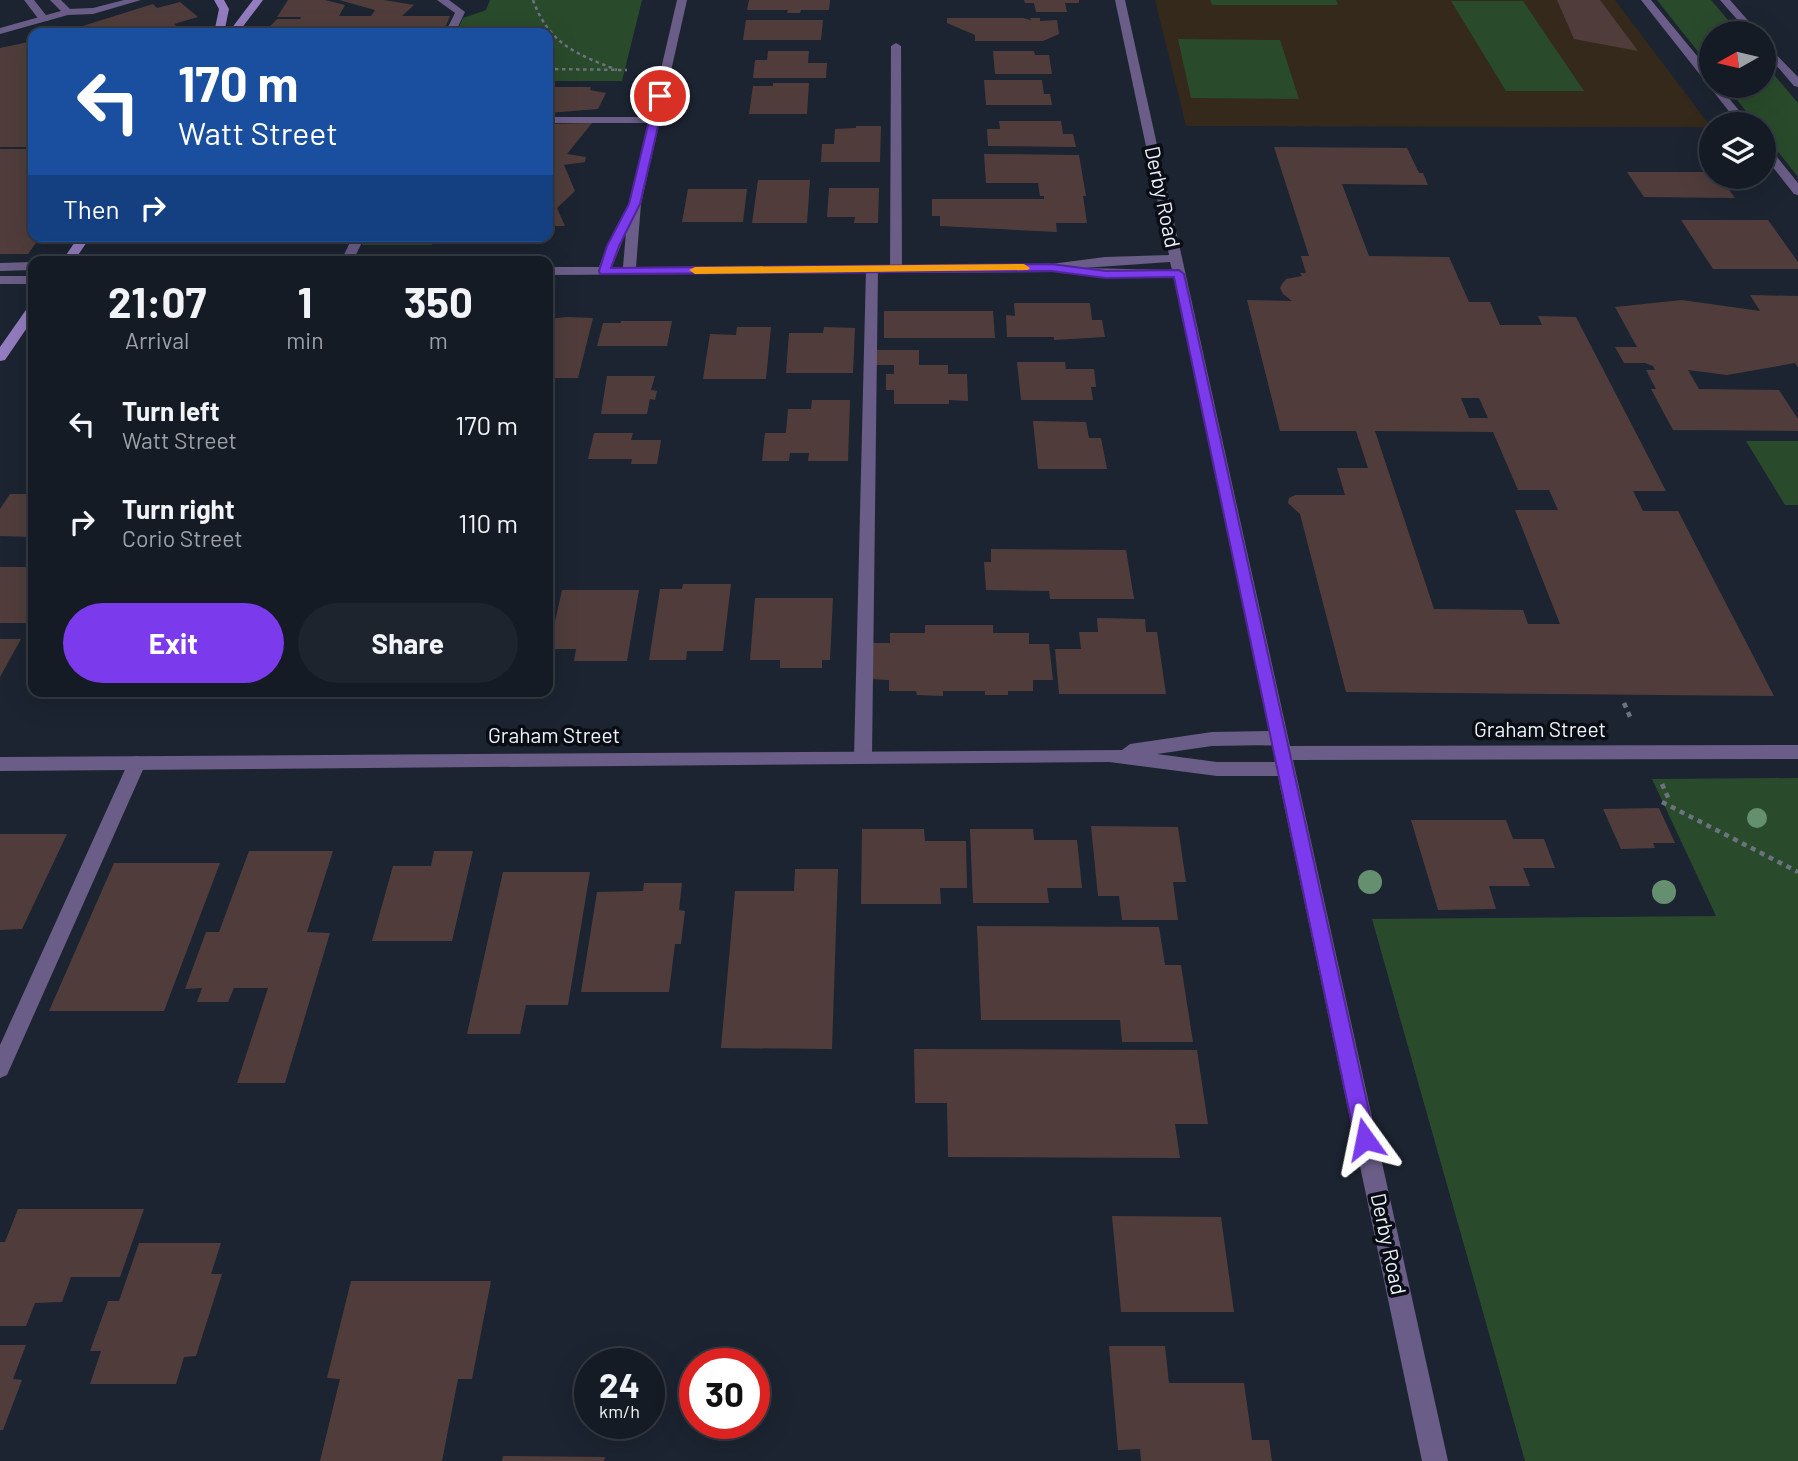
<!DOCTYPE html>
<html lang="en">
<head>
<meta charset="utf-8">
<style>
	:root { --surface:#151b25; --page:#1e242d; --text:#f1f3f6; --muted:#9da1a7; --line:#343942; --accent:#7c3aed }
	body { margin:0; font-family:Barlow,sans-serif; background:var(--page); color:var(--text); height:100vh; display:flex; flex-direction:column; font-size:26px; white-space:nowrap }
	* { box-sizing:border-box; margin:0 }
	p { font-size:23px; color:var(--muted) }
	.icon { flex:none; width:38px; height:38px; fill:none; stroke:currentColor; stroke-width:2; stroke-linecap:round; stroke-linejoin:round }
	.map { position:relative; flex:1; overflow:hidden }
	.details { position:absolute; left:28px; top:256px; width:525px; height:441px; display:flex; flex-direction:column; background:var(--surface); border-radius:14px; box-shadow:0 7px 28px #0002,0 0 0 2px var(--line) }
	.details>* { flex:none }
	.top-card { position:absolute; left:28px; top:28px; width:525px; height:214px; border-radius:14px; box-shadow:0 7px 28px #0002,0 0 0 2px var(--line); background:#1a4fa0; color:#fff; overflow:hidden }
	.needle { width:46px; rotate:262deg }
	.controls { position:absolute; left:1699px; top:21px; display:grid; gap:14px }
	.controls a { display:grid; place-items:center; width:77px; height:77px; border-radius:50%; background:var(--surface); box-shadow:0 7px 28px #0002,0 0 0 2px var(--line); font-size:35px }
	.speed { position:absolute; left:574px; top:1348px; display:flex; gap:14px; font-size:35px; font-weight:700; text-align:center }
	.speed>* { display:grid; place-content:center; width:91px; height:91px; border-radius:50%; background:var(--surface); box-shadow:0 7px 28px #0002,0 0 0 2px var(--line); line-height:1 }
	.speed small { font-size:18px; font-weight:400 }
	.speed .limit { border:10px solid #d22; background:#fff; color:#111 }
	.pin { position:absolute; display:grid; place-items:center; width:60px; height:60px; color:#fff; margin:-30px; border:4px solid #fff; border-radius:50%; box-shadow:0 2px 7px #0007 }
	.me { position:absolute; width:77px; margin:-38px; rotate:348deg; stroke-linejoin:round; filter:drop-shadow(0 0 5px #0008) }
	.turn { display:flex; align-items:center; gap:24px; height:147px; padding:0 35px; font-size:32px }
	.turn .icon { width:91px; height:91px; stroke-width:2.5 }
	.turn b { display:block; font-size:49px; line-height:60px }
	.then { display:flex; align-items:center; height:66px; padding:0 35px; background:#0003; gap:14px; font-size:26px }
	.eta { display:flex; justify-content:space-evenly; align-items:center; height:119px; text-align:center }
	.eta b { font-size:42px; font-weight:700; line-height:49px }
	.button { display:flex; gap:14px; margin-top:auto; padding:14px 35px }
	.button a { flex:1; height:80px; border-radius:42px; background:var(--accent); color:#fff; font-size:28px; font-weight:700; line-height:80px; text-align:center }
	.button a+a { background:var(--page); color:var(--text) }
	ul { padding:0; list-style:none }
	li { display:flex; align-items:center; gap:21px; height:98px; padding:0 35px }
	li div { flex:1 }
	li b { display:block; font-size:26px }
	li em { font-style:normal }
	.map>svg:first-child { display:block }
	.education { fill:#34291a }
	.green { fill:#294b2b }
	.building { fill:#503d3b; fill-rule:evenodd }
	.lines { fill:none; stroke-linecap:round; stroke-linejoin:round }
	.path-far1 { stroke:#6c737f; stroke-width:2.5; stroke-dasharray:3.5 3.5; stroke-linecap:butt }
	.path { stroke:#6c737f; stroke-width:4.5; stroke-dasharray:5 5; stroke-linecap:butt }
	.service { fill:#6a5d87; fill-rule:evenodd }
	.minor { fill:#6a5d87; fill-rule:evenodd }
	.tertiary { fill:#6a5d87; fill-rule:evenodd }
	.secondary { fill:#937cbf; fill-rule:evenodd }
	.tree { fill:#659070 }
	.route { fill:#7c3aed; stroke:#51269a; stroke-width:2 }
	.slow { fill:#f59e0b }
	.labels { text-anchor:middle; stroke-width:7; stroke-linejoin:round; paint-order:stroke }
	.street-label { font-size:21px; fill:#ecf2fb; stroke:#0a0d13 }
</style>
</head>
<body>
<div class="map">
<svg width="1798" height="1461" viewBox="0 0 1798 1461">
	<rect width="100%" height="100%" fill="#1c2431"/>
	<!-- education -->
	<path class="education" d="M1155,0H1615L1711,127L1186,126Z"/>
	<!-- green -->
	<path class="green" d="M490,0H642L622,81H548V33H456L463,18L486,10Z
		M1210,0H1336L1338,5H1212Z
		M1657,0H1711L1739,33H1712L1711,68Z
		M1451,1H1523L1584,91H1506Z
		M1178,39L1280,40L1299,99L1191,98Z
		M1764,63L1798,103V177L1764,134V124H1756L1726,86H1764Z
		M366,236H435L432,245H362Z
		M1746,441H1798V505H1785Z
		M1798,778V1461H1525L1372,919L1716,916L1652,779Z"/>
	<!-- building -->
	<path class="building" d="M288,0H325L345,5L339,16H371L375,10L339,0H384L414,5L402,16H450L443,33H264L277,19H300L301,17H277Z
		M749,0H830L829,10H801L800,13H787L788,10H747Z
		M1024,0H1079V3H1065L1067,12H1036L1034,3H1025Z
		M1557,0H1600L1638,51L1574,39Z
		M180,2L198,17L174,24L183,33H77L73,29L153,4L157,8Z
		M947,18H1023L1031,20L1030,18H1040V21L1057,20L1059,34L1043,41H975V35L947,23Z
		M746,20H823L821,40H743Z
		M33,41V66L28,67L33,74V147H0V48Z
		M768,51H809L808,63H827L826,78H753L755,60H767Z
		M993,51H1034L1035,55H1049L1052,74H995Z
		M984,80H1042L1044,94H1050L1052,105H986Z
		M773,83H809L807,114H749L753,86H773Z
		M548,87H591L590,90L606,93L598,109L548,113Z
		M999,121H1061L1063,134H1073L1076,147L988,146L987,129H1000Z
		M592,123L567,154L586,157L585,162L564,165L575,191L557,208L565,226H548V124Z
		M856,126H881L880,162H821L822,144H834L835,129L856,128Z
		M1274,147L1407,148L1419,173H1423L1428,185L1342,184L1369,256L1449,257L1469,302H1490L1500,325H1542L1538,316L1576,317L1666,491H1633L1643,511H1678L1774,696L1346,692L1300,514L1288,503L1289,498L1295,495H1345L1337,468H1368L1356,431H1280L1247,300L1292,301L1283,294L1280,288L1282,284L1286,279L1302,276L1300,273H1306L1301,256H1309ZM1461,398H1479L1488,418H1469ZM1375,431L1493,432L1518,490H1549L1558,510H1515L1560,624H1528L1523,610L1434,609Z
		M0,149H33V236H41L28,254H0Z
		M984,154L1079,155L1086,196H1083L1087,223H1056L1057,232L940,226V216H932V199H1044V196H1040L1038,183H986Z
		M1627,172H1712V177H1720L1735,198L1644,197Z
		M758,180H810L807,223H752Z
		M829,188H879L878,223H854L855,217H827Z
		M688,189H747L743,222H682Z
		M1681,220H1768L1798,262V269H1713Z
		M211,236H256L255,239H209Z
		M1750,295L1798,296V368L1795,363L1727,375L1688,370L1699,389L1779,390L1798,419V431L1673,430L1651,389H1656L1646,370H1655L1653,366L1645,363H1624L1615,347H1637L1615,307L1682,300L1760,311Z
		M1014,303H1090L1092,320H1102L1105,337L1054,340V337H1007L1006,315L1015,316Z
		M884,311H993L995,338H884Z
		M567,317L593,318L578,378H548V319Z
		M621,321H672L667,346H597L603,323H621Z
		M737,327H771L766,379H703L710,334L736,335Z
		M824,327L855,328L853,373H786L789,333H823Z
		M876,350H919V365H948V374H967L968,401L949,400V404H894V390H886V374H894V365H876Z
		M1017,362H1065L1066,369H1094L1096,387H1091L1093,400H1021Z
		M607,376H655L651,390L657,391L655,400L650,399L647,414H601Z
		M812,400H850L848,461H808L809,453H790L789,461H762L765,433H786L788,409H811Z
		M1033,421L1086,422L1089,438H1101L1107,469H1038Z
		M594,433H633L631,440H661L657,464H631L632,459H588Z
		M10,494H33V537L0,536V509Z
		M991,549L1126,550L1134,599H1050L1049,591L986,590L984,562H991Z
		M33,563V623H0V567H31Z
		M683,584H731L723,651H687L686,660H649L660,589H682Z
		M562,590H639L627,661H574L576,649H549Z
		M755,598H833L830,660H822V668H780V660H750Z
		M1097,618L1145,619L1146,632H1157L1166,694H1059L1055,649H1081L1079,632H1098Z
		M925,625H993V633H1029V644H1049L1053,680H1033V691H1008V695H985V691H943V696L917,695L916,691H889V680L869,679L870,643H890V633H925Z
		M0,639H21L0,677Z
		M91,691H125L123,696L89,695Z
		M1659,808L1675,843H1653L1655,848L1621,849L1603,809Z
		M1411,820H1506L1513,839H1544L1555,868H1523L1530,886H1489L1496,909L1438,910Z
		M1091,826L1178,827L1186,882H1173L1178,920H1122L1119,896H1098Z
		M862,829H924L925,841H966L967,888H940L941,904H861Z
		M970,829H1033L1034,840H1077L1082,888H1047L1049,903H973Z
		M0,834H67L22,929L0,930Z
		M249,851H333L307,932L330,933L285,1083H237L268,988H234L228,1002H197L202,988L185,989L206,932H219Z
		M434,851H473L452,941H372L393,866H431Z
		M114,863H220L164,1011H49Z
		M795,869H838L832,1049L721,1048L735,891H794Z
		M503,872H590L568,1005H526L520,1034H467Z
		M644,883H682L679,910L685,911L681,944H675L669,992H581L597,892L643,891Z
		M977,926L1159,927L1165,965H1181L1193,1042H1122L1120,1020H981Z
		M914,1049L1197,1050L1208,1124H1175L1180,1158L948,1157L947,1103H915Z
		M18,1209H144L120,1277H71L62,1302L35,1303L26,1326H0V1242H5Z
		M1112,1216L1221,1217L1234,1312H1121Z
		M139,1243H221L211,1274H222L196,1356L184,1357L176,1384H90L101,1351H90L108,1301H119Z
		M351,1281H491L472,1379H458L442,1461H320L340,1379L327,1378Z
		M0,1345H26L13,1379L22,1380L3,1430H0Z
		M1109,1346H1165L1169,1383H1244L1252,1440H1269L1272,1461H1141L1140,1449L1118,1450Z
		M503,1456L605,1457L604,1461H502Z"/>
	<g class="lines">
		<!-- path-far1 -->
		<path class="path-far1" d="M533,0C549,44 576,54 617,70
			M548,69L627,70"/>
		<!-- path -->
		<path class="path" d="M1624,703L1631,719
			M1662,784L1670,802
			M1662,802L1798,872"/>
		<!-- service -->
		<path class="service" d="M437,0H449L465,12L455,33H445L455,13Z
			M896,43L901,46L902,269L896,273L890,269L891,46Z
			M548,117H655L661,120L655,123H548Z
			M353,236H365L353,261H341Z
			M872,265L878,269L872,757L869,762H857L854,757L866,269Z
			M137,756L143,758L146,763L7,1075L0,1078V1045L128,763L131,758Z"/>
		<!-- minor -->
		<path class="minor" d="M24,0H34L49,19L48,21H40Z
			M50,0H61L73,12L64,14Z
			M677,0H687L641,204L636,267L1051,264L1105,257L1169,255L1115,0H1125L1290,746L1798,745V759L1293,760L1448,1461H1422L1278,776H1217L1109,762L0,771V757L1122,750L1130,744L1212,732L1269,731L1174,278H1106L1075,274L1074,269L1051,272L548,275V267H599L607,246L629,207ZM626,232L623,267H612ZM1170,262L1172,270L1083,268ZM1272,745L1275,762H1217L1157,754L1212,746Z
			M1641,0H1651L1712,74V86H1719L1750,124H1739Z
			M1720,0H1730L1759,33H1749Z
			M1764,42L1798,77V87L1794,86L1764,51Z
			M1764,145L1768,146L1798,183V195L1794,194L1764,156Z
			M33,262V270L0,271V263Z
			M0,276H33V284H0Z"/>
		<!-- tertiary -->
		<path class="tertiary" d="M124,0H141L93,14L68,15L0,34V28L68,9L93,8Z"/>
		<!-- secondary -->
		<path class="secondary" d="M214,0H224L229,9L224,33H214L219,9Z
			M253,0H263L238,33H228Z
			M79,236H91L74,261H62Z
			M33,306V319L5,360L0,361V347L28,307Z"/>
	</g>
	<!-- trees -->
	<g class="tree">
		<circle cx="1757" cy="818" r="10"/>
		<circle cx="1370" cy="882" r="12"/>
		<circle cx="1664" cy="892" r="12"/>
	</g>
	<!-- route -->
	<path class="route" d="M660,93L665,96L640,204L619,246L611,268L1051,264L1106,271L1179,270L1184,274L1375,1139L1372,1146L1365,1149L1358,1146L1355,1139L1174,277L1106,278L1051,271L600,274L599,271L607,246L629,204L655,96Z"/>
	<!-- slow -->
	<path class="slow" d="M1024,264L1030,268L1028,270L695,274L689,270L695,267Z"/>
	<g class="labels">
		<!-- street labels -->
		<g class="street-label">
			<text transform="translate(1162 197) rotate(78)" y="7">Derby Road</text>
			<text x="1540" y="737">Graham Street</text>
			<text x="554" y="743">Graham Street</text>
			<text transform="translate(1388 1244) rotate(78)" y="7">Derby Road</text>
		</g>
	</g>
</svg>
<div class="controls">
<a><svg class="needle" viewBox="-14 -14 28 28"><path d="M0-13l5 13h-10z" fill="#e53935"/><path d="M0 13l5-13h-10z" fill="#9da1a7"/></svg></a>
<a><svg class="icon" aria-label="layers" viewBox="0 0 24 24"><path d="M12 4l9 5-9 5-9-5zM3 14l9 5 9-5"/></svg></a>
</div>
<div class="speed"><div>24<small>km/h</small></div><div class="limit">30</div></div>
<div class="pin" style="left:660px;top:96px;background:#d93025"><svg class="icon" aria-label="arrive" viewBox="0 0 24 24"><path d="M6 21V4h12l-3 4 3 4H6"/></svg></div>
<svg class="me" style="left:1365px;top:1139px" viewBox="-20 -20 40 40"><path d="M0-17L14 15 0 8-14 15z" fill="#7c3aed" stroke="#fff" stroke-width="4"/></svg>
<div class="top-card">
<div class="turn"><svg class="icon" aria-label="left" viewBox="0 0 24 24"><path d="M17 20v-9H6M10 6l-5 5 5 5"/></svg><div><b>170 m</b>Watt Street</div></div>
<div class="then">Then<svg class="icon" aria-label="right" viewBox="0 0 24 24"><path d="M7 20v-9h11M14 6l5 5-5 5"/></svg></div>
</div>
<section class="details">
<div class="eta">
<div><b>21:07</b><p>Arrival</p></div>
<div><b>1</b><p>min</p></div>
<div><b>350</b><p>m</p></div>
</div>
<ul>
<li><svg class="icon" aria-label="left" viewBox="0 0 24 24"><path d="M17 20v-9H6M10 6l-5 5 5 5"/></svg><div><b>Turn left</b><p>Watt Street</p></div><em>170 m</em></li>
<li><svg class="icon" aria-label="right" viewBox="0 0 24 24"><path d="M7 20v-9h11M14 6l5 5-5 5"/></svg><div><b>Turn right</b><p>Corio Street</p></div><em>110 m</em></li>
</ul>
<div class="button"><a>Exit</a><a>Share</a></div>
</section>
</div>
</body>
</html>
